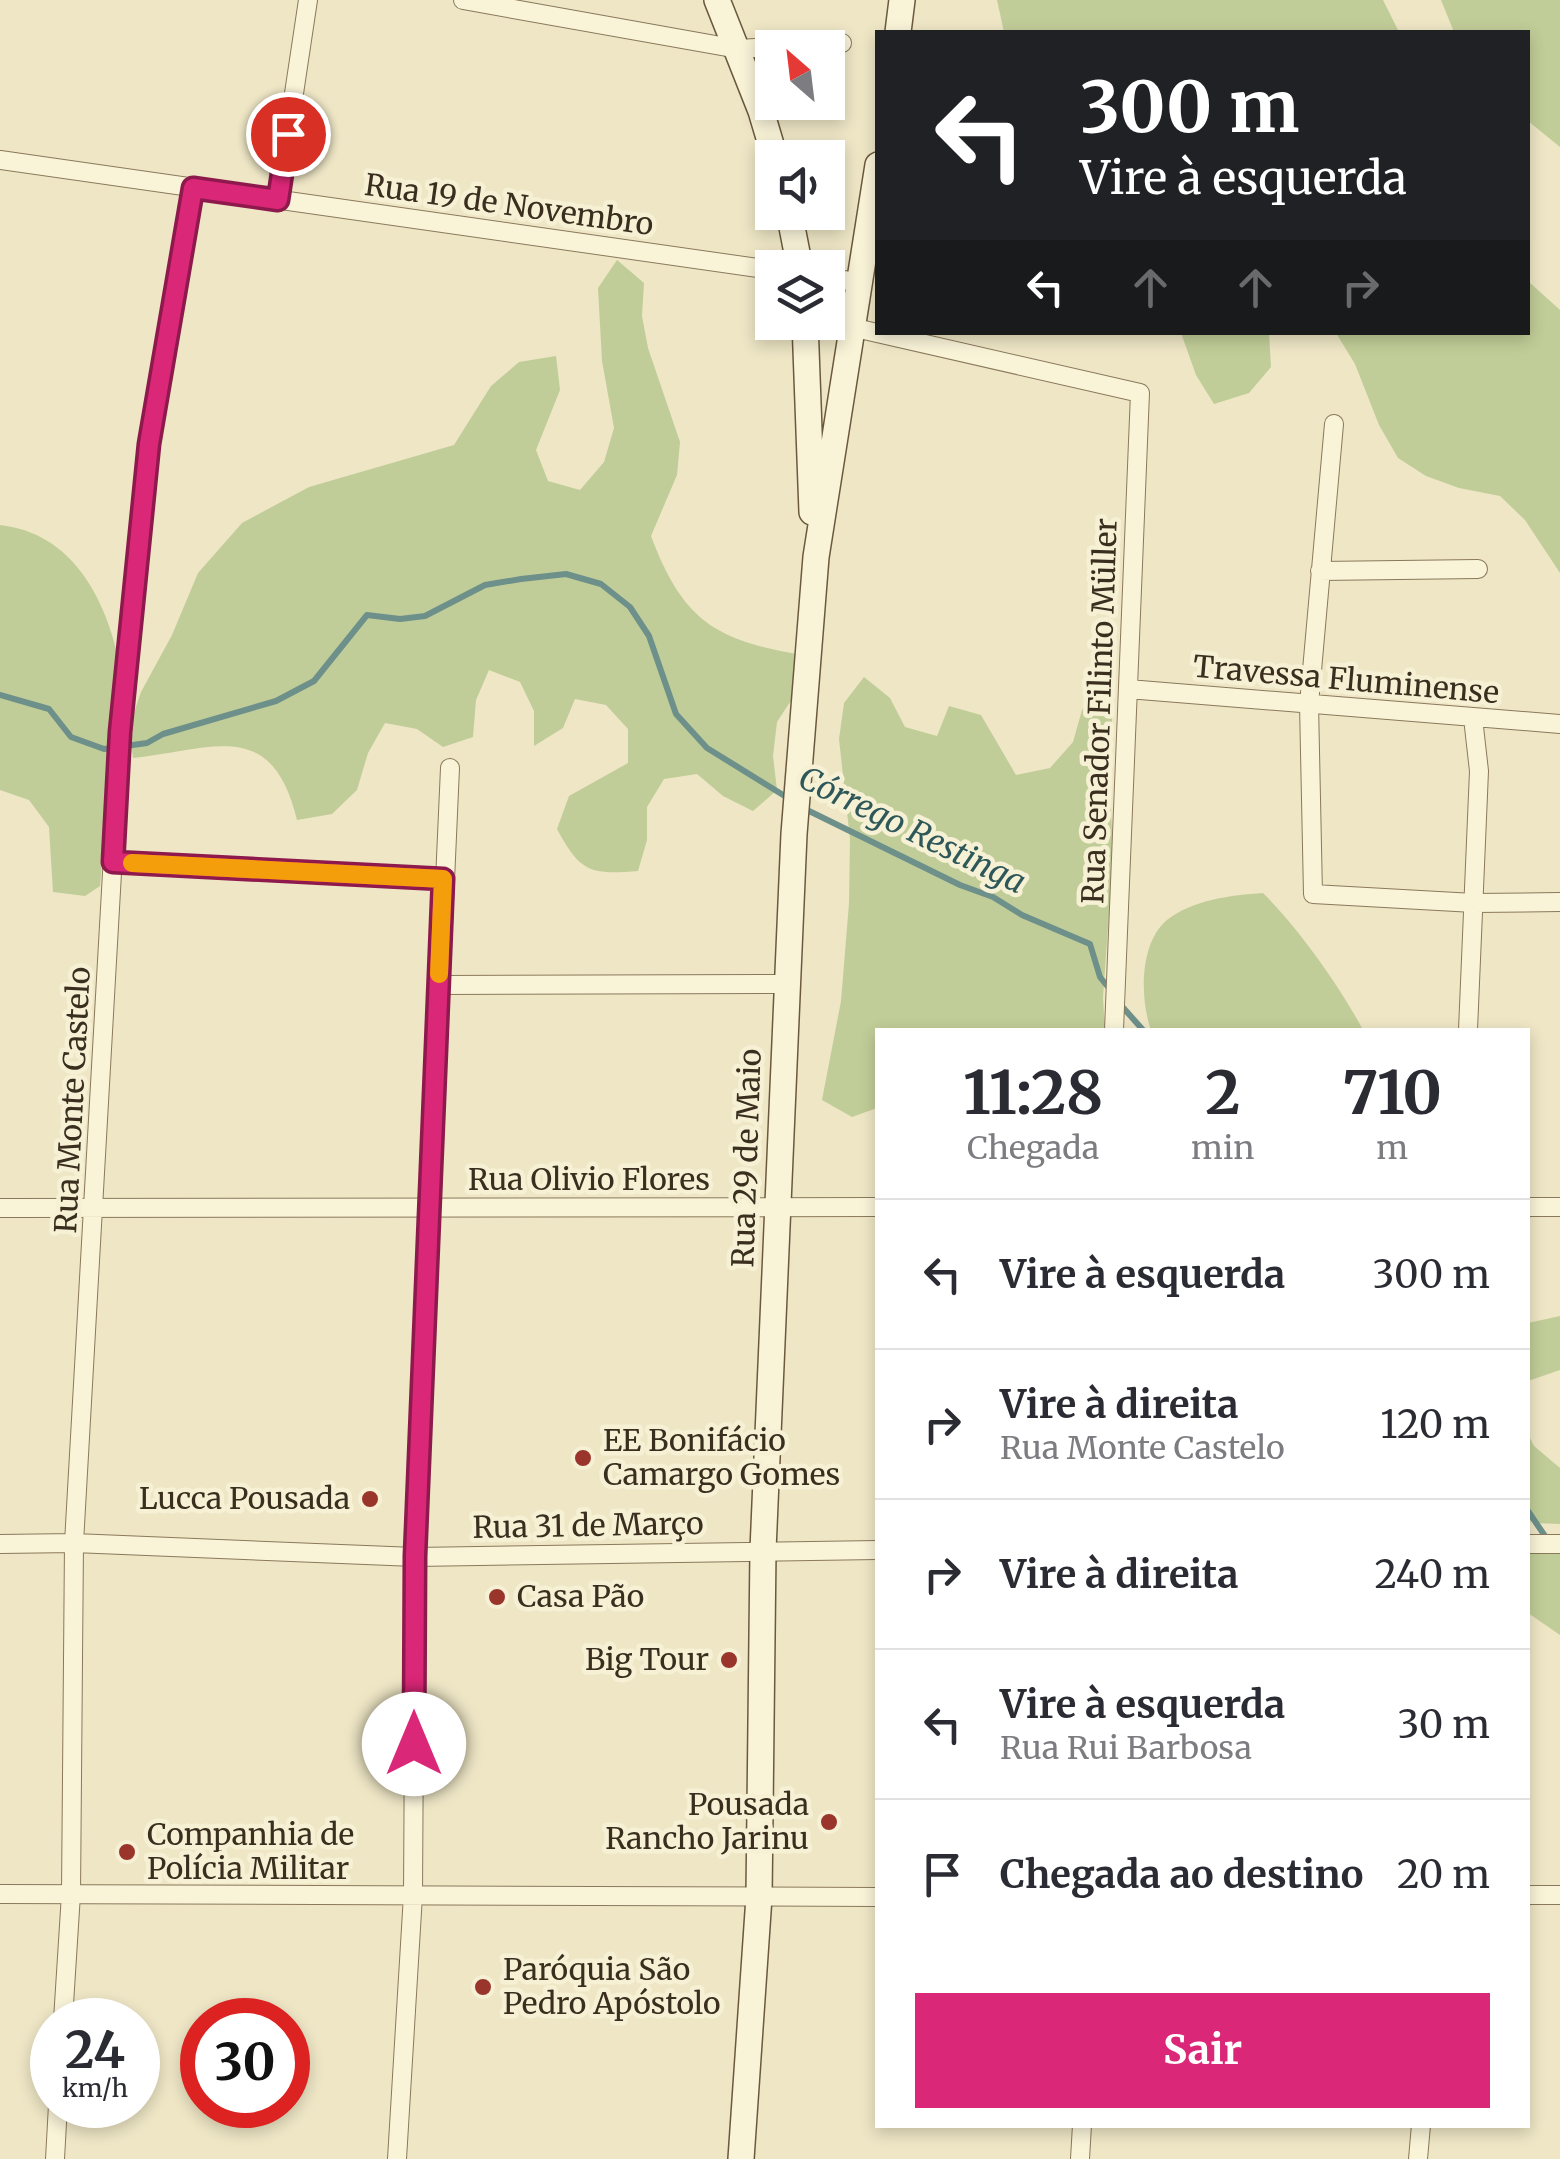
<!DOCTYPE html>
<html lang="pt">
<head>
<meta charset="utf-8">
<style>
	:root { --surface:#fff; --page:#f2f2f3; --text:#2b2b33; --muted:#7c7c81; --line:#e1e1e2; --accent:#db2777 }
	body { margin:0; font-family:Merriweather,serif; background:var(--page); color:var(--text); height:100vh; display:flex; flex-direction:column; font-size:38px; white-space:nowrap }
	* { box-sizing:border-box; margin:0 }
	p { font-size:32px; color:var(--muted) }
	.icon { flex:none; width:55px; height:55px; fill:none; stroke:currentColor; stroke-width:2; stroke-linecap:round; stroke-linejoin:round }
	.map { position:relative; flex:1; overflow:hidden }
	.drawer { position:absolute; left:875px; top:1028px; width:655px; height:1100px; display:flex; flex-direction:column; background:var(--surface); border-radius:0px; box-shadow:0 5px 15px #0003 }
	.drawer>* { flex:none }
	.guide { position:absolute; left:875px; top:30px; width:655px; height:305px; border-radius:0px; box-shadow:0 5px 15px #0003; background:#202124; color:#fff; overflow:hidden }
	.needle { width:65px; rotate:332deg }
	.tools { position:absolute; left:755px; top:30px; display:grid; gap:20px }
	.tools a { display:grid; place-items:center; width:90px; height:90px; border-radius:0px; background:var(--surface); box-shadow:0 5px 15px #0003; font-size:50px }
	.speed { position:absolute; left:30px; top:1998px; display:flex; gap:20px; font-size:50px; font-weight:700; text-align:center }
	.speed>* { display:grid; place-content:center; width:130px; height:130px; border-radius:50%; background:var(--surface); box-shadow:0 5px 15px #0003; line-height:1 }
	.speed small { font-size:25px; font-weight:400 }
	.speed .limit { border:15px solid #d22; background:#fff; color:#111 }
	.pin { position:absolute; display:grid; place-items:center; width:85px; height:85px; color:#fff; margin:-42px; border:5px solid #fff; border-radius:50%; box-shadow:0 2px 10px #0007 }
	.me { position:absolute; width:110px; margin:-55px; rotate:0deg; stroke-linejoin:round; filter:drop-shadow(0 0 8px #0008) }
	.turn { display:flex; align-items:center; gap:35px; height:210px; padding:0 40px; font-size:45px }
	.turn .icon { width:130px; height:130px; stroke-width:2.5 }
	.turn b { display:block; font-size:70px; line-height:85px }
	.lanes { display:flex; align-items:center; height:95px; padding:0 40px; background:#0003; justify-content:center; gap:50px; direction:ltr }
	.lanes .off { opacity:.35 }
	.eta { display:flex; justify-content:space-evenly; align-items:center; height:170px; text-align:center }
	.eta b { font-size:60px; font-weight:700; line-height:70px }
	.action { display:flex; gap:20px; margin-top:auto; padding:20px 40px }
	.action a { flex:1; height:115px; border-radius:0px; background:var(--accent); color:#fff; font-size:40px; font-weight:700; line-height:115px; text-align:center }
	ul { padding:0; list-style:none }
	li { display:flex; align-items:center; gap:30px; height:150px; padding:0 40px; border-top:2px solid var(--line) }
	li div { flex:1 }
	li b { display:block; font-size:38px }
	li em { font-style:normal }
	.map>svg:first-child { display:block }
	.green { fill:#c1cd98 }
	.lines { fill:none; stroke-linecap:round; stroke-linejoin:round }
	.stream { stroke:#6d908b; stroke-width:6 }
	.street-casing { stroke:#8a795b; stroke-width:20 }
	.secondary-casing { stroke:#6b593e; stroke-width:28 }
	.street { stroke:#f9f3d8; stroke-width:18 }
	.secondary { stroke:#f9f3d8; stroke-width:25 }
	.route-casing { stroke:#8e194d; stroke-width:25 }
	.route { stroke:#db2777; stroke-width:18 }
	.slow { stroke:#f59e0b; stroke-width:18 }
	.poi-dot { fill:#99352a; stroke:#f6f0d4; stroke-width:4 }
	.labels { text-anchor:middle; stroke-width:9; stroke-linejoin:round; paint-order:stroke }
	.street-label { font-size:30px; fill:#3a2e1f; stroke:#f6f0d4 }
	.poi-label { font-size:30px; fill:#3a2e1f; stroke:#f6f0d4; text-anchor:start }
	.water-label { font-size:32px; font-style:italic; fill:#2e5759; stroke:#f6f0d4 }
</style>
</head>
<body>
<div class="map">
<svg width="1560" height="2159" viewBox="0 0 1560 2159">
	<rect width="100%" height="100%" fill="#eee6c5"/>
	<!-- green -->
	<path class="green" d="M997,0H1383L1399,32H1004Z
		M1441,0H1560V147L1528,121V32H1454Z
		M617,260L644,283L642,316L648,348L680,442L677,475L651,536C683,621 716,641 804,655L794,696L777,722L773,756L777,790L753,811L723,796L697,774L664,779L647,807V840L638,871C590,875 580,872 557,829L569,796L628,763V729L606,705L575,699L563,728L534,746V711L520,682L489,670L476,700L473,737L443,747L417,729L385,723L368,753L357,790L332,814L297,820C272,717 214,749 133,758L129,727L141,692L172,635L198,573L242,523L309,487L454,445L491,386L519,362L556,356L560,390L536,450L548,481L580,490L604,462L614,428L602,361L598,288Z
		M1528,281L1560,310V573L1525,520L1500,496L1459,488L1426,476L1398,458L1379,425L1355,364L1336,333L1528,332Z
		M1181,333H1269L1271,367L1249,393L1214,404L1196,375Z
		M0,525C72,533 105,597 119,661L100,886L85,896L53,892L49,827L29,800L0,790Z
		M864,677L890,698L905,727L937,736L949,706L981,715L1016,775L1050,768L1073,742L1082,710L1102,683L1112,718L1110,787L1113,855L1103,998L1105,1030H878L877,1108L852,1117L822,1100L841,1001L849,903L850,839L839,739L844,703Z
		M1263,893C1299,929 1339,985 1363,1030H1151C1140,1000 1139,943 1167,920C1192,900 1232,895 1263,893Z
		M1560,1316V1370L1528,1381V1323Z
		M1528,1434L1534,1446L1560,1468V1524L1534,1523L1528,1520Z
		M1560,1542V1635L1528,1613V1547Z"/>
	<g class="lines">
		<!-- stream -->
		<path class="stream" d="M0,695L49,709L71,737L104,749L147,743L163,734L276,701L314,681L367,615L400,619L425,616L485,585L521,579L566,574L601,584L630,607L649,636L676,714L707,748L788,798
			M803,808L960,885L993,897L1022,915L1090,944L1100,977L1112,992
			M1119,1003L1143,1030
			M1528,1511L1547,1539"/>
		<defs>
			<path id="street" d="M463,0L738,49L842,43
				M0,160L772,270
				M278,200L308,0
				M828,278L858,282
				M851,327L1140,393L1114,1030
				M1334,424L1309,704L1313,894L1474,903L1560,902
				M1320,571L1478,569
				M1128,689L1560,724
				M113,862L443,879
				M439,985L788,984
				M1468,1030L1479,771L1473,718
				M1528,1207H1560
				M0,1208L878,1207
				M0,1544L74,1543L415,1557L878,1550
				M1528,1544H1560
				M0,1894L878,1897
				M1528,1895H1560
				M63,2020L71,1894L74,1543L120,732L149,444L193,188
				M55,2159L58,2105
				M397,2159L413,1895L415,1557L450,768
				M1080,2159L1082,2125
				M1418,2159L1421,2125"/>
			<path id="secondary" d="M717,0L761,111L775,158
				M898,32L902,0
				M789,212L800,268
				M805,322L812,512
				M741,2159L759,1897L763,1550L794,834L816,557L878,165"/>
		</defs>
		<!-- street casing -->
		<use href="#street" class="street-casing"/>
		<!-- secondary casing -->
		<use href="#secondary" class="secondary-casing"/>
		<!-- street -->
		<use href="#street" class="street"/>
		<!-- secondary -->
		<use href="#secondary" class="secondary"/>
	</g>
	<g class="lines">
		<defs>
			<path id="route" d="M288,134L278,200L193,188L149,444L120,732L113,862L443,879L415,1556L414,1744"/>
		</defs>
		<!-- route casing -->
		<use href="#route" class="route-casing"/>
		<!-- route -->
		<use href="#route" class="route"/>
		<!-- slow -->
		<path class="slow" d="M132,863L443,879L439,974"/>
	</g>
	<!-- markers -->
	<g class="poi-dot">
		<circle cx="583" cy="1458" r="10"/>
		<circle cx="370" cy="1499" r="10"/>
		<circle cx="497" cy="1597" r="10"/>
		<circle cx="729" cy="1660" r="10"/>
		<circle cx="829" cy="1822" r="10"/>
		<circle cx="127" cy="1852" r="10"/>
		<circle cx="483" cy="1987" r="10"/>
	</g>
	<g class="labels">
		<!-- street labels -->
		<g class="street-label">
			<text transform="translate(509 205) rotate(8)" y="10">Rua 19 de Novembro</text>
			<text transform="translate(1346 680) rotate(5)" y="10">Travessa Fluminense</text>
			<text transform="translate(1100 711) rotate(-88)" y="10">Rua Senador Filinto Müller</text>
			<text transform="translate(73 1100) rotate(-87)" y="10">Rua Monte Castelo</text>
			<text transform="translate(747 1158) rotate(-88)" y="10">Rua 29 de Maio</text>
			<text x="589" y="1190">Rua Olivio Flores</text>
			<text transform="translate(588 1526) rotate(-1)" y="10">Rua 31 de Março</text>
		</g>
		<!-- poi labels -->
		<g class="poi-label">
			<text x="603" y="1451">EE Bonifácio<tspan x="603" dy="34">Camargo Gomes</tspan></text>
			<text x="350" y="1509" text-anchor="end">Lucca Pousada</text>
			<text x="517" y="1607">Casa Pão</text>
			<text x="709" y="1670" text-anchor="end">Big Tour</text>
			<text x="809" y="1815" text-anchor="end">Pousada<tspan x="809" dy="34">Rancho Jarinu</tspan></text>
			<text x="147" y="1845">Companhia de<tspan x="147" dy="34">Polícia Militar</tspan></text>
			<text x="503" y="1980">Paróquia São<tspan x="503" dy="34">Pedro Apóstolo</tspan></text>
		</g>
		<!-- water labels -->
		<g class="water-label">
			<text transform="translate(912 830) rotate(26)" y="11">Córrego Restinga</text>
		</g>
	</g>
</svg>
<div class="tools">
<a><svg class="needle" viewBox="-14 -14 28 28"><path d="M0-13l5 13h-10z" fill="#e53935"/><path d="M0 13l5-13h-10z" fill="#7c7c81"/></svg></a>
<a><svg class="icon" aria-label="sound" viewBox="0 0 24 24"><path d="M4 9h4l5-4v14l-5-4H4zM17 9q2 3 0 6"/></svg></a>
<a><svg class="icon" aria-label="layers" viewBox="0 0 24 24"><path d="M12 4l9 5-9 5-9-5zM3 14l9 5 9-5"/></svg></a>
</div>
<div class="speed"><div>24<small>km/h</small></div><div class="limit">30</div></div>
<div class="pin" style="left:288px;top:134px;background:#d93025"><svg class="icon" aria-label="arrive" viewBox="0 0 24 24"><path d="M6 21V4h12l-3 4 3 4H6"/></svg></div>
<svg class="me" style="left:414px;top:1744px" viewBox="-20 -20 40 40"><circle r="19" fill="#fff"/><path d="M0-13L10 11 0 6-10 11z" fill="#db2777"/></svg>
<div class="guide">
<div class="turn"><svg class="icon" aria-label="left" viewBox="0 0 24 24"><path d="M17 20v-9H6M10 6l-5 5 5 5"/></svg><div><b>300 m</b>Vire à esquerda</div></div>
<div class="lanes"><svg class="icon" aria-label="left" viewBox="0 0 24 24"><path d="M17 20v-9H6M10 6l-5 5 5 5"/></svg><svg class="icon off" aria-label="ahead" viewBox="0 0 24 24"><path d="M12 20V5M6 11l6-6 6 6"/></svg><svg class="icon off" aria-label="ahead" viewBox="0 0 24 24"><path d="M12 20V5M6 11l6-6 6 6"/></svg><svg class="icon off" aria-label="right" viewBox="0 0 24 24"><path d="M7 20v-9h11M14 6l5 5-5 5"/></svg></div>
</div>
<section class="drawer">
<div class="eta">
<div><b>11:28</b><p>Chegada</p></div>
<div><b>2</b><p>min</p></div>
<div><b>710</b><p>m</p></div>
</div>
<ul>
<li><svg class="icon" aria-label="left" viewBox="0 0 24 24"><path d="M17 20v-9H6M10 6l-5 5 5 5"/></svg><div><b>Vire à esquerda</b></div><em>300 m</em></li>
<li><svg class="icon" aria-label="right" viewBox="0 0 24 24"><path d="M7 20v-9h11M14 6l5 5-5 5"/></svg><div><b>Vire à direita</b><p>Rua Monte Castelo</p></div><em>120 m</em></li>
<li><svg class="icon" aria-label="right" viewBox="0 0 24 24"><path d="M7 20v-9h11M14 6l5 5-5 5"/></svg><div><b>Vire à direita</b></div><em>240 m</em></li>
<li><svg class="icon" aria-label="left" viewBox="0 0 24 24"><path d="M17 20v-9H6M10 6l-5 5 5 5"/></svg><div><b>Vire à esquerda</b><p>Rua Rui Barbosa</p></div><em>30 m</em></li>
<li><svg class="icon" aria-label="arrive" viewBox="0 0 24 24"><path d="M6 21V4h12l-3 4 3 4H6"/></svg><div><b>Chegada ao destino</b></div><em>20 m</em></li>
</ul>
<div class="action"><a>Sair</a></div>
</section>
</div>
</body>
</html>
